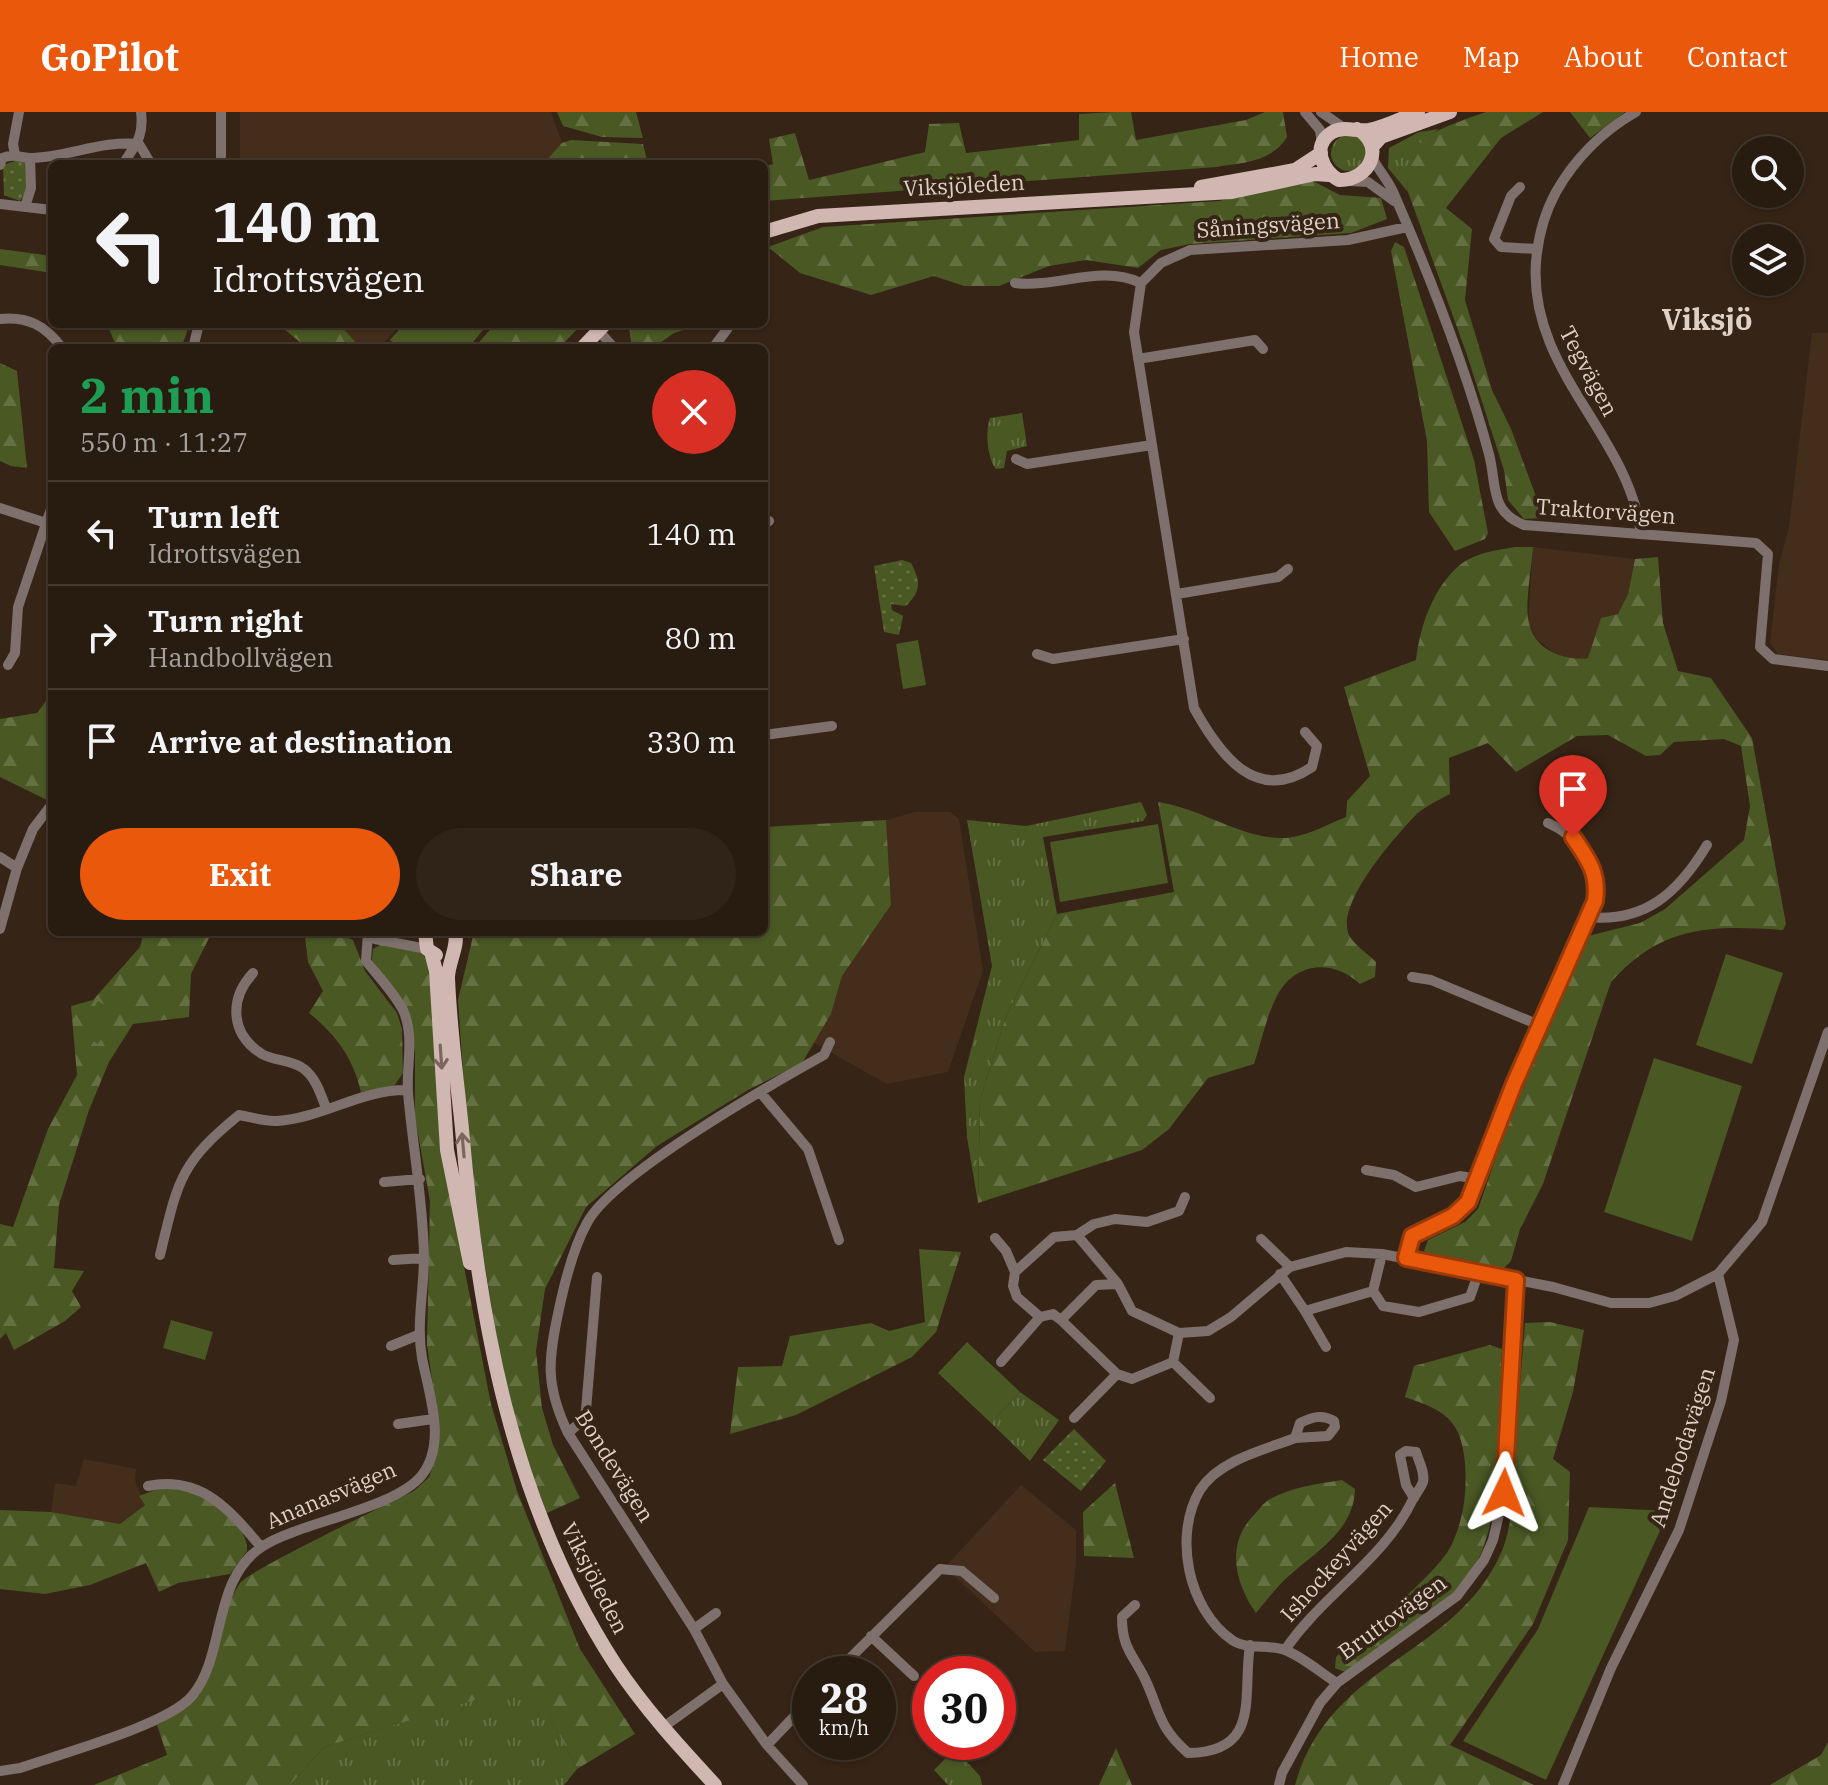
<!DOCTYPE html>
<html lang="en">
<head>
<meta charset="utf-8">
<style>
	:root { --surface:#281b10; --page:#302419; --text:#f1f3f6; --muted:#a5a19f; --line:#443930; --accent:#ea580c }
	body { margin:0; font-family:"IBM Plex Serif",serif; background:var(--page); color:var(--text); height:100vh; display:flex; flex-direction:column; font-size:30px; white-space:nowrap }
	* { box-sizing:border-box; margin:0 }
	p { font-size:26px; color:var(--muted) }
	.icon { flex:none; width:44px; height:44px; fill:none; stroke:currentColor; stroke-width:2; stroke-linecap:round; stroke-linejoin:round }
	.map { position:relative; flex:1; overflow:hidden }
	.side { position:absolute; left:48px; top:232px; width:720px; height:592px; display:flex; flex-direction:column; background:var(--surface); border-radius:12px; box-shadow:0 2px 6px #0004,0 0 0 2px var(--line) }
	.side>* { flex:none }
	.banner { position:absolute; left:48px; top:48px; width:720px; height:168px; border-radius:12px; box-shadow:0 2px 6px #0004,0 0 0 2px var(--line); background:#281b10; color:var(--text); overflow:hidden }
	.controls { position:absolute; left:1732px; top:24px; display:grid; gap:16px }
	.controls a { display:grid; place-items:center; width:72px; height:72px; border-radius:50%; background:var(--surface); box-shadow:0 2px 6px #0004,0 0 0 2px var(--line); font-size:40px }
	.speed { position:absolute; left:792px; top:1544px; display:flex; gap:16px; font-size:40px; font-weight:700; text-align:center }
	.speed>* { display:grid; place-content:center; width:104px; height:104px; border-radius:50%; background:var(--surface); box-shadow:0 2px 6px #0004,0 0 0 2px var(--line); line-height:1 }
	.speed small { font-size:20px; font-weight:400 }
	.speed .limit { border:12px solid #d22; background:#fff; color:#111 }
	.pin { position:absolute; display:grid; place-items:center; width:68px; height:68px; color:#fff; margin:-82px -34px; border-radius:50% 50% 50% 0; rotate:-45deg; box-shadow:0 0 8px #0007 }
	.pin .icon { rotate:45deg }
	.me { position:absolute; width:88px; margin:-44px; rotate:2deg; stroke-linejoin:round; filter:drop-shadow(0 0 6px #0008) }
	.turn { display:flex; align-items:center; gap:28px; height:168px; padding:0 32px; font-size:36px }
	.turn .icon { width:104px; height:104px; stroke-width:2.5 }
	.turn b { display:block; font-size:56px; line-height:68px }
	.round { display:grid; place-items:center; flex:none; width:84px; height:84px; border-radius:42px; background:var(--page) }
	.headline { display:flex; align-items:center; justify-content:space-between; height:136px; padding:0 32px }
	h1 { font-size:48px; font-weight:700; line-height:60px; color:#1e9e55 }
	.primary-button { display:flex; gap:16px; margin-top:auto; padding:16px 32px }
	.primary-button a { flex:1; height:92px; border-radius:48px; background:var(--accent); color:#fff; font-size:32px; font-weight:700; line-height:92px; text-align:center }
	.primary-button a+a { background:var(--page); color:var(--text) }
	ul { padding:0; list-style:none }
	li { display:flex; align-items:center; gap:24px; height:104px; padding:0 32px; border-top:2px solid var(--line) }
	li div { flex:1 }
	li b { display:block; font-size:30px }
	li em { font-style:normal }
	header { display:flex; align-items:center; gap:48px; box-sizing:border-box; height:112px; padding:0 40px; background:var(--accent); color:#fff }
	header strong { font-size:38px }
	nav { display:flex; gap:44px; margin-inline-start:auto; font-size:28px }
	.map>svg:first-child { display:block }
	.built { fill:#442d1a }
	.grass { fill:url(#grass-tufts) }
	.forest { fill:url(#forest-firs) }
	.park { fill:url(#park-dots) }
	.garden { fill:#4a5824 }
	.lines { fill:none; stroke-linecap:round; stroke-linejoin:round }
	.minor { stroke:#7d706d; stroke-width:10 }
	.major { stroke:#d1b7b2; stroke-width:14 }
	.oneway { stroke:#7c665c }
	.route-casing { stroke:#983908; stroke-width:20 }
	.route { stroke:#ea580c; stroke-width:14 }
	.labels { text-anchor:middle; stroke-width:8; stroke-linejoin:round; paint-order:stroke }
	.street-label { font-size:22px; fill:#ddd1c8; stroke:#362416 }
	.district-label { font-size:30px; font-weight:bold; fill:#ddd1c8; stroke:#362416 }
</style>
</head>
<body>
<header>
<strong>GoPilot</strong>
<nav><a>Home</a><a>Map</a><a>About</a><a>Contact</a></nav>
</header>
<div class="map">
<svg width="1828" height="1673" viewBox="0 0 1828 1673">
	<defs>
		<pattern id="grass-tufts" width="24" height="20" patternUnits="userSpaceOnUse" patternTransform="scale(2)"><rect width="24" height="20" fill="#4a5824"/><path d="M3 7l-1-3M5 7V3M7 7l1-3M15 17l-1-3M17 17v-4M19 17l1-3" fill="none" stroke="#646f42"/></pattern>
		<pattern id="forest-firs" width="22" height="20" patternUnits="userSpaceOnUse" patternTransform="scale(2)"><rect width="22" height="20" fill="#4a5824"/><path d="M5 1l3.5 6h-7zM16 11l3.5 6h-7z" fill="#646f42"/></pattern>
		<pattern id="park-dots" width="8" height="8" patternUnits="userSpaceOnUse" patternTransform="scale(2)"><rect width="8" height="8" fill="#4a5824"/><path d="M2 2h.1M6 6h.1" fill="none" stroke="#646f42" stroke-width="1.8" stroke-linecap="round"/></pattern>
	</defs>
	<rect width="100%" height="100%" fill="#362416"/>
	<!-- built -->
	<path class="built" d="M240,0H551L562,31L543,52H240Z
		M339,212H401L379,236H361Z
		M1812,221H1828V548L1778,542L1770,531L1779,452L1789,415Z
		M1533,435L1635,447L1628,482L1618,503L1601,507L1588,546L1561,547L1537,527L1528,511Z
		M915,700H950L959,707L983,859L948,960L887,972L814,931L831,902L842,864L891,793L886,708Z
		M84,1347L136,1357L135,1368L145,1393L120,1412L51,1400L55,1371L76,1374Z
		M1021,1373L1076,1418V1452L1065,1539L1035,1540L945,1455Z"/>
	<!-- grass -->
	<path class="grass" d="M1439,17C1417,34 1404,52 1408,80L1388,56L1389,36L1419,20Z
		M1331 41a18 18 0 1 1 36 0a18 18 0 1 1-36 0Z
		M1022,301L1027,334L1007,339L1004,356L996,357C987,346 985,319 990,306Z
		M1141,690L1147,703L1143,709L1043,725L1057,802L1005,907L980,988L978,1091L967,1025L964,965L992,854L967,708L1026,714Z
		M1020,1280L1059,1308L1030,1349L991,1311Z
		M532,1569L577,1657L564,1673H290L324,1635Z
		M955,1637L980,1664L982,1673H948L934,1658Z"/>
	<!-- forest -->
	<path class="forest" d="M557,0H636L643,26L602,25L563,14Z
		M1114,0H1131L1136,28L1246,8L1265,0H1283L1287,25C1272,50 1243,51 1216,55L764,89V55L773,52L769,27L795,21L809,68L925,40L929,12L959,11L966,41L1079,28V2Z
		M1486,0H1543L1501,26L1446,96L1472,117L1465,188L1492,278L1511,317L1544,406L1524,407L1508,388L1504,358L1466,240L1408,80C1400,24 1443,16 1486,0Z
		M1570,0H1625L1590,26Z
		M571,28L643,32L648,52H543L562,31Z
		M1313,69L1340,83L1381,86L1387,107L1351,121L1190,132L1161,138L1138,156L1086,148L1049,154L999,174H964L934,164L871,183L800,161L768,135L823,115L1219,89Z
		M1395,130L1404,135L1474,348L1488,421L1485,427L1455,439L1429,400L1427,329L1391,139Z
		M0,137L52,144V161L0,153Z
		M107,212H190L181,236H117Z
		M270,212H339L361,236H307L284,217Z
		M495,212H582L559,236H474Z
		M634,212H701L674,221L653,236H632L629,216Z
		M0,251L17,259L27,356L11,354L0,349Z
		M1515,435H1533C1532,455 1524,494 1529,511C1535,539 1565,549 1588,546L1601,506L1618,502L1628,482L1635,447L1658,445L1663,511L1678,559L1711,566L1752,626L1786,812L1783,818C1711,813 1662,813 1611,870L1543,1072L1520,1117L1511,1149L1503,1157H1492L1432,1146L1424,1139L1428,1128L1465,1110L1478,1097L1521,974L1584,825L1640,811L1665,797L1744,728L1750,694L1741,634L1724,627L1674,630L1660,643L1646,644L1608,623L1577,624L1516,660L1488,631L1449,646L1450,682C1437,689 1423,695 1413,706C1393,727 1335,793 1349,823C1354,833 1368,842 1376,850L1375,865L1360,872C1333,847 1294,849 1276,886C1266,906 1261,931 1254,952L1208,966L1169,1017L1142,1038L978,1091L980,988L1005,907L1057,802L1174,780L1158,690C1200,696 1239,725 1280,726C1302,727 1326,713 1346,705L1347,689L1370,664L1344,575L1416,548C1420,514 1433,475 1461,452C1475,441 1497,438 1515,435Z
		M52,581V682L47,688L0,665V607L37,601Z
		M886,708L891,793L842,864L831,902L802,951L748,978L657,1034L586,1095L545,1177L536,1239L542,1296L553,1333L580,1386L547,1401L529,1358L500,1247L470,1059L458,888L474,820H764V715Z
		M144,820H212L191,862L189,905L133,912L109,950L89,998L59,1093L54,1156L84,1159L72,1179L81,1195L65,1209L14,1238L6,1221L0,1227V1112L13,1115L48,1017L77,963L71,894L93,888L140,835Z
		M260,820H333L353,828L365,859L397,901L402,917L403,961L394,974L361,980C353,945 335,922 309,901L323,879L308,850L305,825Z
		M382,832C403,835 422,833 430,854L440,1033L491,1292L517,1379L580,1537L635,1622L577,1657L532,1570L324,1635L290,1673H94L167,1643L157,1613C238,1570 201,1531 240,1471C248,1459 390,1391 414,1379L429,1365L437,1343L438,1308L427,1233L430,1089L415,1005V940L407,898L372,848L373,837Z
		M919,1137L961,1140L936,1220L912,1245L796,1303L730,1322L738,1255L782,1254L790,1224L871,1211L889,1219L925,1210Z
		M1550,1210L1584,1218L1573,1280L1553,1347L1570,1360L1568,1428L1533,1512L1450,1633L1534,1673H1295C1330,1550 1454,1546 1501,1441C1515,1409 1513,1367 1515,1333C1518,1292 1522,1251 1525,1211Z
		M1490,1233L1502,1237C1498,1308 1510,1430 1454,1482C1423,1512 1380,1535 1345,1560L1335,1556L1336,1545C1364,1519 1435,1465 1451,1434C1464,1407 1467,1380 1465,1351C1461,1306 1443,1298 1405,1285L1414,1254Z
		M1342,1368L1355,1377C1354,1418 1318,1438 1290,1463C1277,1474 1267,1488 1256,1501C1235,1471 1226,1434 1252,1405C1258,1399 1263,1391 1270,1387C1292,1375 1317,1372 1342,1368Z
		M1115,1371L1134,1446L1084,1444L1083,1400Z
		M163,1375C171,1376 180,1376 188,1378C210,1384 249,1414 247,1439L230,1462L178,1471L159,1480L146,1451L90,1473L45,1482L0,1477V1398L51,1400L120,1412L145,1393L139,1384Z
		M1828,1630V1673H1770L1821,1643Z
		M1116,1636L1132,1673H1099Z"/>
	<!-- park -->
	<path class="park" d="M21,47L27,50C30,62 28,80 20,89L4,83L3,53Z
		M902,448L911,451C921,470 921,479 906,494L891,492L892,498L903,504L899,523L884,520L874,454Z
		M1074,1317L1106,1349L1081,1379L1043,1348Z"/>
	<!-- garden -->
	<path class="garden" d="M404,212H488L468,236H399L390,228Z
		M918,528L926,573L903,577L896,532Z
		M1158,712L1168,771L1060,790L1050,730Z
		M1726,842L1783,861L1752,952L1696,933Z
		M98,889L117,901L98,932L79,921Z
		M1654,946L1742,974L1692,1129L1604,1100Z
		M0,1135H24L25,1178H0Z
		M171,1208L213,1220L205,1248L163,1236Z
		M967,1230L1020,1280L991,1311L938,1261Z
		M1589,1395L1669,1399L1546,1668L1463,1629L1538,1517Z"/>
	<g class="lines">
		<!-- minor -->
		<path class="minor" d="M1305,0L1320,18L1322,33
			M1321,0L1344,16
			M1636,0C1601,20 1576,45 1556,80C1544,102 1538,125 1536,150C1528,259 1629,322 1641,422
			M139,32L151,52
			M15,43L13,32L19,0
			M1372,45C1378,58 1389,69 1394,82C1428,160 1467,260 1489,342C1497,373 1489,399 1524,413L1756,431L1768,442L1760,535L1773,547L1828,554
			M123,52C136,32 144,25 141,0
			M221,52V0
			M0,53L2,46C14,41 21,46 32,46C69,45 102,28 139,32
			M1350,69L1368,70L1394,89
			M1520,75L1511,84L1494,127L1501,135L1537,137
			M0,92L52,98
			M25,95L31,76L30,46
			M1015,171C1058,176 1101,152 1141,171
			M0,207C28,204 46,214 62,236
			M598,218L614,236
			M193,236L199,212
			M713,236L728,216
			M1138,247L1255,228L1263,237
			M1016,347L1027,352L1152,333
			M0,396L46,411
			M764,408L769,409
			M1177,482L1278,465L1288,457
			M1037,542L1053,547L1184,527
			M8,553L15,541L18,495L52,394
			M1305,620L1317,634L1312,655C1256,693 1220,643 1194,596L1134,220L1141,171L1161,151L1190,138L1348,128L1407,115
			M764,623L832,614
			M0,745L17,756
			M1587,805C1645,811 1678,781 1707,733
			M0,817L17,756L33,717L52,692
			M365,820L375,827L427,837
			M253,861C229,887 230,922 262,942C274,949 293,948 304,957C316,966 321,983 326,996
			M1412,865L1431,868L1539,913
			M760,980L808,1037L839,1128
			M1366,1058L1394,1063L1416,1075L1460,1064L1477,1067
			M384,1070L420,1067
			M1077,1123L1118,1172L1132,1199L1179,1221L1208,1219L1231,1205L1290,1155L1346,1140L1382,1142L1553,1175L1611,1191H1649L1675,1184L1718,1162L1762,1110L1828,920
			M995,1126L1006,1139L1015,1160
			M1261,1127L1290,1155
			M1382,1142L1373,1179L1383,1194L1419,1200L1470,1185L1478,1162
			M160,1143C178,1069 179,1052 239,1003C251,1005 265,1010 277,1009C323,1006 361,977 408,978
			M1406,1146L1412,1124L1453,1104L1468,1090L1514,972L1595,789C1600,754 1580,725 1548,711
			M393,1148L424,1146
			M1280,1162L1305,1199L1373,1179
			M1118,1172L1096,1173L1061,1208L1117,1262L1132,1267L1173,1250L1179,1221
			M1305,1199L1326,1235
			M1040,1205L1053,1202L1061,1208
			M391,1234L418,1223
			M1001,1250L1040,1205L1017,1185L1013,1174L1015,1160L1054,1125L1077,1123L1094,1112L1115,1107L1147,1110L1179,1099L1185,1085
			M1173,1250L1210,1286
			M1074,1306L1117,1262
			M398,1312L433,1307
			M568,1321L583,1308L586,1298L597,1165
			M1295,1326L1328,1324L1335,1315L1334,1309C1322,1302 1312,1305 1300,1311L1295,1326C1264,1338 1219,1348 1200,1378C1173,1424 1188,1497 1232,1528C1246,1538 1269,1532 1285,1538C1303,1545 1321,1561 1337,1571
			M148,1374C201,1363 230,1398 261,1435
			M1135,1493L1122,1505C1122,1536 1132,1541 1145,1567C1161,1601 1157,1613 1188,1641C1262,1640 1242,1584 1250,1533
			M694,1517L716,1501
			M871,1524L914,1564
			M1285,1538C1322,1483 1385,1447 1413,1387C1416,1381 1421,1376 1423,1370C1425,1360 1419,1350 1416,1340L1406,1339L1400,1343L1406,1373L1414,1386
			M834,1562L940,1457L962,1459L994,1486
			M662,1616L723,1572
			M767,1633L810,1588
			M0,1659L20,1656C59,1642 168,1613 192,1584C227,1542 211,1467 263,1434C301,1410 395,1397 422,1363C447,1331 429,1282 422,1246C416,1212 424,1179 424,1144C423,1089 413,1036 408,981C406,954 415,924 403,898C394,881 378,864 366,849L368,821
			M803,1673L767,1633L723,1572L694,1517L568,1321C545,1273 548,1248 559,1197C565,1169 573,1136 587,1111C612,1063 772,972 824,943L830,930
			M1279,1673L1282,1661L1320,1591L1337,1571L1457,1484L1484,1448L1493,1428L1504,1381L1516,1168
			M1563,1673L1611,1556L1679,1418L1721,1289L1734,1228L1718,1162"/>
		<!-- major -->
		<path class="major" d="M1357,17C1387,34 1369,69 1339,68C1323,60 1311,34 1331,21C1343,13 1356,20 1369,18C1385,15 1402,6 1418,0
			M1372,35L1381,25L1450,0
			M1201,75L1295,58L1321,41
			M764,120L818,104L1232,80L1315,62L1329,63
			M582,236L605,212
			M425,820L427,837L436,843
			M455,820C459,834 448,850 448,866C450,917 457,967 462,1017C478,1205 511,1391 615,1552C644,1596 679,1634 715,1673
			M431,840L436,859L447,1038L470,1151"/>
	</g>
	<!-- one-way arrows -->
	<defs><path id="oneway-shaft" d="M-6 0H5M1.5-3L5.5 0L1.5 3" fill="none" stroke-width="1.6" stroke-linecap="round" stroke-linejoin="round" transform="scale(2)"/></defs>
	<g class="oneway">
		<use href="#oneway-shaft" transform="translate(441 945) rotate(86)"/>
		<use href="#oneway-shaft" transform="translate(463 1033) rotate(-95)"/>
	</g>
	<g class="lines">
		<defs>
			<path id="route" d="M1504,1381L1516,1168L1406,1146L1412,1124L1453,1104L1468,1090L1514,972L1595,789C1599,761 1588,747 1573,725"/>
		</defs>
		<!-- route casing -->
		<use href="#route" class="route-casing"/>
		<!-- route -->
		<use href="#route" class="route"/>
	</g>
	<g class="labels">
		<!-- street labels -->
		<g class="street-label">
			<text transform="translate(964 73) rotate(-3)" y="8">Viksjöleden</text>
			<text transform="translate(1268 113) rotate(-4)" y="8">Såningsvägen</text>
			<text transform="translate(1589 259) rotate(62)" y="8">Tegvägen</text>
			<text transform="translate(1606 399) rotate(4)" y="8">Traktorvägen</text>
			<text transform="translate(1682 1335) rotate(-72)" y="8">Andebodavägen</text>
			<text transform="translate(615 1354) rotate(58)" y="8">Bondevägen</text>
			<text transform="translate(331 1383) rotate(-23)" y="8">Ananasvägen</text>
			<text transform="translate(1336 1449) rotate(-48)" y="8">Ishockeyvägen</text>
			<text transform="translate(595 1466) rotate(63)" y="8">Viksjöleden</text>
			<text transform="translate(1392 1505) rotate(-36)" y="8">Bruttovägen</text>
		</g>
		<!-- district labels -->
		<g class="district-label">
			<text x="1707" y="218">Viksjö</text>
		</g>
	</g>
</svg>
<div class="controls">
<a><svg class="icon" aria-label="search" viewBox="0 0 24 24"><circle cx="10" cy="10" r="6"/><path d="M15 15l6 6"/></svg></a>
<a><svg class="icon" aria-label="layers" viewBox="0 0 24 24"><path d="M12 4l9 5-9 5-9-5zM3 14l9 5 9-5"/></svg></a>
</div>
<div class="speed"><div>28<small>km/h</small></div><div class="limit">30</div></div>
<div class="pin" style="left:1573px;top:725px;background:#d93025"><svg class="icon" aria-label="arrive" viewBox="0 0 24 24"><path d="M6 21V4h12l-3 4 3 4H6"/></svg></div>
<svg class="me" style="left:1504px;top:1381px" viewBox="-20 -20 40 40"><path d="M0-17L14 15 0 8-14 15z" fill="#ea580c" stroke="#fff" stroke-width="4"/></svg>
<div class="banner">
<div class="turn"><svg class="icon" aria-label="left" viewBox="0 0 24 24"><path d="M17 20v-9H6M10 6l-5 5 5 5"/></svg><div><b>140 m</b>Idrottsvägen</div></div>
</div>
<section class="side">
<div class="headline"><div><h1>2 min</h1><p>550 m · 11:27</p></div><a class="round" style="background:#d93025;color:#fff"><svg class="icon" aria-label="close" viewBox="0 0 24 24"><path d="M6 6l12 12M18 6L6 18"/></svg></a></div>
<ul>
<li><svg class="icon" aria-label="left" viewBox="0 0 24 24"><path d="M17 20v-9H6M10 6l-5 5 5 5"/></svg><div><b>Turn left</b><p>Idrottsvägen</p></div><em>140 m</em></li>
<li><svg class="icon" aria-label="right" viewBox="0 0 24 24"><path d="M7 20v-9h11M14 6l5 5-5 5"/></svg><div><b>Turn right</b><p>Handbollvägen</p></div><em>80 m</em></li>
<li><svg class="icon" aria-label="arrive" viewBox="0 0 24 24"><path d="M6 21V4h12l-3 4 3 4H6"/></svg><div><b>Arrive at destination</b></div><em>330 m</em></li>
</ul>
<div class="primary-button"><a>Exit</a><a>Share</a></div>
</section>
</div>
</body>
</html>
